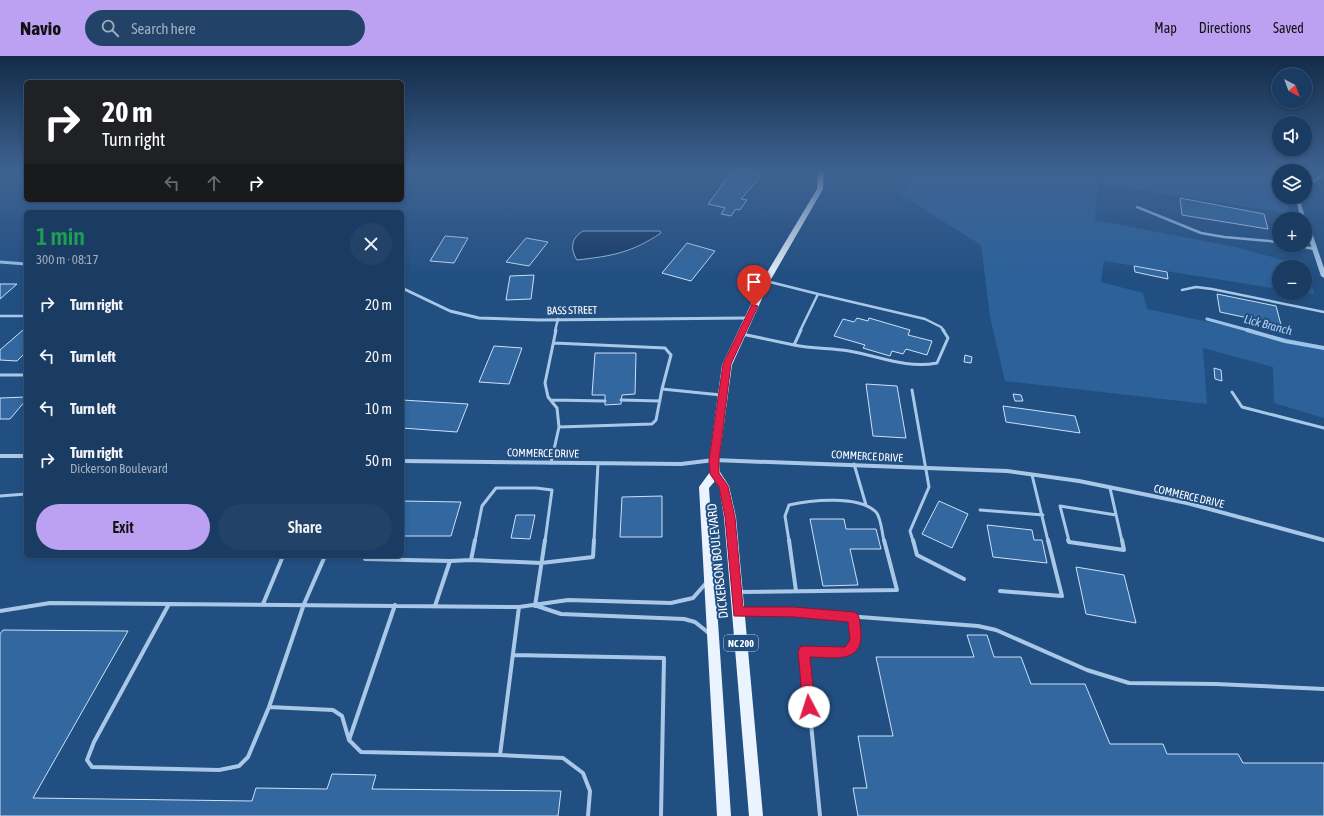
<!DOCTYPE html>
<html lang="en">
<head>
<meta charset="utf-8">
<style>
	:root { --surface:#1a3b62; --page:#234268; --text:#f1f3f6; --muted:#9fadbe; --line:#385577; --accent:#bca0f2 }
	body { margin:0; font-family:"Asap Condensed",sans-serif; background:var(--page); color:var(--text); height:100vh; display:flex; flex-direction:column; font-size:15px; white-space:nowrap }
	* { box-sizing:border-box; margin:0 }
	p { font-size:13px; color:var(--muted) }
	.icon { flex:none; width:22px; height:22px; fill:none; stroke:currentColor; stroke-width:2; stroke-linecap:round; stroke-linejoin:round }
	.map { position:relative; flex:1; overflow:hidden }
	.details { position:absolute; left:24px; top:154px; width:380px; height:348px; display:flex; flex-direction:column; background:var(--surface); border-radius:6px; box-shadow:0 2px 6px #0003,0 0 0 1px var(--line) }
	.details>* { flex:none }
	.banner { position:absolute; left:24px; top:24px; width:380px; height:122px; border-radius:6px; box-shadow:0 2px 6px #0003,0 0 0 1px var(--line); background:#202124; color:#fff; overflow:hidden }
	.needle { width:26px; rotate:139deg }
	.buttons { position:absolute; left:1272px; top:12px; display:grid; gap:8px }
	.buttons a { display:grid; place-items:center; width:40px; height:40px; border-radius:50%; background:var(--surface); box-shadow:0 2px 6px #0003,0 0 0 1px var(--line); font-size:20px }
	.pin { position:absolute; display:grid; place-items:center; width:34px; height:34px; color:#fff; margin:-41px -17px; border-radius:50% 50% 50% 0; rotate:-45deg; box-shadow:0 0 4px #0007 }
	.pin .icon { rotate:45deg }
	.me { position:absolute; width:44px; margin:-22px; rotate:355deg; stroke-linejoin:round; filter:drop-shadow(0 0 3px #0008) }
	.turn { display:flex; align-items:center; gap:14px; height:84px; padding:0 12px; font-size:18px }
	.turn .icon { width:52px; height:52px; stroke-width:2.5 }
	.turn b { display:block; font-size:28px; line-height:34px }
	.lanes { display:flex; align-items:center; height:38px; padding:0 12px; background:#0003; justify-content:center; gap:20px; direction:ltr }
	.lanes .off { opacity:.35 }
	.round { display:grid; place-items:center; flex:none; width:42px; height:42px; border-radius:21px; background:var(--page) }
	.head { display:flex; align-items:center; justify-content:space-between; height:68px; padding:0 12px }
	h1 { font-size:24px; font-weight:600; line-height:30px; color:#1e9e55 }
	.primary-button { display:flex; gap:8px; margin-top:auto; padding:8px 12px }
	.primary-button a { flex:1; height:46px; border-radius:24px; background:var(--accent); color:#111; font-size:16px; font-weight:600; line-height:46px; text-align:center }
	.primary-button a+a { background:var(--page); color:var(--text) }
	ul { padding:0; list-style:none }
	li { display:flex; align-items:center; gap:12px; height:52px; padding:0 12px }
	li div { flex:1 }
	li b { display:block; font-size:15px }
	li em { font-style:normal }
	header { display:flex; align-items:center; gap:24px; box-sizing:border-box; height:56px; padding:0 20px; background:var(--accent); color:#111 }
	header strong { font-size:19px }
	nav { display:flex; gap:22px; margin-inline-start:auto; font-size:14px }
	.search { width:280px; height:36px; background:var(--page); display:flex; align-items:center; gap:10px; box-sizing:border-box; padding:0 14px; border-radius:22px; color:var(--muted); font-size:15px }
	.map>svg:first-child { display:block }
	.green { fill:#2c619a }
	.water { fill:#173a62; stroke:#9dc3e9 }
	.lines { fill:none; stroke-linecap:round; stroke-linejoin:round }
	.stream-far1 { stroke:#9dc3e9; stroke-width:3 }
	.stream { stroke:#9dc3e9; stroke-width:4 }
	.building { fill:#32679f; stroke:#cde1f6 }
	.service-far2 { stroke:#a9c8e8; stroke-width:2.5 }
	.service-far1 { stroke:#a9c8e8; stroke-width:3 }
	.service { stroke:#a9c8e8; stroke-width:4 }
	.minor-far1 { stroke:#a9c8e8; stroke-width:3 }
	.minor { stroke:#a9c8e8; stroke-width:4 }
	.tertiary { fill:#a9c8e8; fill-rule:evenodd }
	.primary { fill:#ebf3fe; fill-rule:evenodd }
	.route { fill:#e11d48; stroke:#92132f }
	.labels { text-anchor:middle; stroke-width:4; stroke-linejoin:round; paint-order:stroke }
	.shield { fill:#224f82; stroke:#bdcada; stroke-width:1 }
	.shield-label { font-size:10px; font-weight:bold; fill:#fff }
	.street-label { font-size:11px; fill:#fff; stroke:#224f82 }
	.water-label { font-size:12px; font-style:italic; fill:#b4d2f0; stroke:#224f82 }
	.near-street-label { font-size:13px; fill:#fff; stroke:#224f82 }
</style>
</head>
<body>
<header>
<strong>Navio</strong>
<div class="search"><svg class="icon" aria-label="search" viewBox="0 0 24 24"><circle cx="10" cy="10" r="6"/><path d="M15 15l6 6"/></svg>Search here</div>
<nav><a>Map</a><a>Directions</a><a>Saved</a></nav>
</header>
<div class="map">
<svg width="1324" height="760" viewBox="0 0 1324 760">
	<rect width="100%" height="100%" fill="#224f82"/>
	<!-- green -->
	<path class="green" d="M918,116H1229L1279,122V141H1286L1290,158L1098,127L1095,164L1235,191L1305,210L1315,238L1305,237V211H1279V233L1104,205L1101,226L1143,237L1147,253L1324,290V362L1274,347L1273,311L1203,292L1207,348L1005,325L990,261L981,189L901,139Z"/>
	<!-- water -->
	<path class="water" d="M583,175H660L661,177C631,197 612,200 577,204C570,193 571,182 583,175Z"/>
	<g class="lines">
		<!-- stream-far1 -->
		<path class="stream-far1" d="M0,206L26,208
			M1207,263L1251,275"/>
		<!-- stream -->
		<path class="stream" d="M1247,274L1285,285L1324,292"/>
	</g>
	<!-- building -->
	<path class="building" d="M725,116H758L755,120L760,121L741,143L747,144L740,154L736,153L731,160L721,158L725,152L708,148L731,117Z
		M1180,142L1264,158L1268,173L1182,159Z
		M445,180L468,182L454,207L430,205Z
		M526,182L548,186L529,210L506,206Z
		M687,187L715,195L691,225L662,217Z
		M1134,210L1167,216L1168,223L1135,216Z
		M534,219L531,243L506,244L510,220Z
		M0,228H17L0,243Z
		M1217,238L1276,250L1281,269L1220,256Z
		M857,262L868,265L869,262L910,274L908,279L932,285L927,299L906,293L903,298L892,295L890,300L863,292L865,289L834,280L843,263L854,266Z
		M23,274L26,275V296L17,305L0,304V294Z
		M494,290L522,292L509,328L479,326Z
		M595,297H636L635,338L622,339L621,348L605,349V339H592Z
		M965,299L972,301L971,307L964,306Z
		M1214,312L1221,314L1222,325L1215,323Z
		M866,328L897,330L906,382L873,380Z
		M1013,338L1021,339L1023,345H1015Z
		M26,341V344L10,363H0V342Z
		M402,344L468,348L457,376L402,372Z
		M1003,350L1075,360L1080,377L1006,366Z
		M662,440V481H620L622,441Z
		M402,445L461,446L451,480H402Z
		M939,445L968,458L952,492L922,478Z
		M516,459H535L530,483L511,482Z
		M810,463H844L846,473H876L881,493H850L858,529L823,530Z
		M987,469L1032,474L1034,484H1042L1047,507L993,501Z
		M1076,511L1124,519L1136,567L1086,558Z
		M3,574L128,575L33,742L252,745L256,732L327,733L332,718L376,719L372,733L561,735L558,760H0V578Z
		M967,579H987L994,601H1021L1031,628H1085L1110,688H1163L1167,698H1238L1243,707H1324V760H858L853,732H867L858,680H893L876,601H974Z"/>
	<g class="lines">
		<!-- service-far2 -->
		<path class="service-far2" d="M1305,124L1314,125L1324,118
			M1137,151L1201,177L1224,181L1279,186
			M1295,189L1314,193
			M766,225L818,238L800,275
			M1182,234L1196,231L1212,233L1324,256
			M818,238L925,263L941,271L944,275
			M0,260H26
			M555,275L558,263"/>
		<!-- service-far1 -->
		<path class="service-far1" d="M556,274L545,327L548,341L557,352L559,371
			M742,278L794,289L801,274
			M554,287L665,292L671,299L662,333
			M794,289C812,293 831,292 849,295C879,300 906,313 937,307L948,282L943,274
			M0,319H26
			M912,334L929,431L910,475L913,485
			M1232,336L1242,351L1324,372
			M551,344L605,345
			M621,344L660,345
			M551,407L559,371L652,368L656,364L662,333L721,339
			M854,408L866,449
			M1032,419L1048,485
			M1110,432L1122,485
			M0,440L26,438
			M980,454L1043,459
			M475,485L482,450L496,432H536L552,434L545,485
			M594,485L598,407
			M789,485L785,460L789,449C810,444 859,439 876,456C881,461 882,477 884,485
			M1069,485L1060,450L1116,459"/>
		<!-- service -->
		<path class="service" d="M789,484L796,535
			M913,484L917,499L964,523
			M1068,484L1069,486L1124,494L1122,484
			M365,503L450,505
			M471,504L541,507L593,501L594,484
			M1000,535L1062,540L1048,484
			M739,536L897,534L884,484
			M169,548L94,686L87,704L92,711L219,714L239,710L248,701L269,651L333,654L342,660L349,684L361,696L500,699
			M263,548L283,500
			M435,550L450,505L471,504L475,484
			M535,550L545,484
			M537,550L561,558L684,563L695,566L710,578
			M519,551L500,699L563,702L583,717L590,735L588,760
			M0,555L50,547L519,551L568,544L671,547L693,542L707,526
			M741,556H794L978,570L996,574L1087,614L1129,627L1216,628L1324,633
			M513,599L664,602L661,760
			M269,651L304,548L325,500
			M349,684L395,549
			M820,760L804,595L846,596C859,588 855,575 854,562"/>
		<!-- minor-far1 -->
		<path class="minor-far1" d="M402,232L450,255L479,262L539,264L748,262"/>
		<!-- minor -->
		<path class="minor" d="M0,400H26
			M402,405L681,408L714,404L1007,415L1079,425L1187,447L1324,484"/>
		<!-- tertiary -->
		<path class="tertiary" d="M1295,141H1299L1306,164L1308,165L1324,212V222L1321,220L1305,172V163H1301Z"/>
		<!-- primary -->
		<path class="primary" d="M818,116H824L823,133L770,225L732,309L719,404L720,416L729,430L736,461L763,760H749L724,461L719,431L715,425L709,432L731,760H717L699,431L710,416L709,404L722,309L762,225L817,133Z"/>
	</g>
	<!-- sky -->
	<linearGradient id="sky" x2="0" y2="1"><stop stop-color="#132b48"/><stop offset="0.52" stop-color="#3e6392"/><stop offset="1" stop-color="#3e6392" stop-opacity="0"/></linearGradient>
	<rect width="1324" height="222" fill="url(#sky)"/>
	<!-- route -->
	<path class="route" d="M752,248L758,250L731,308L719,404V417L728,430L735,461L743,551H794L854,556L858,558C860,564 860,570 861,576C863,609 832,601 810,601L815,651L813,655L809,657L805,655L803,651L798,595L800,591L804,590L845,591L850,584L848,566L794,561L734,560L725,461L719,431L710,418L709,404L723,308Z"/>
	<g class="labels">
		<!-- shield labels -->
		<rect class="shield" x="724" y="579" width="34" height="16" rx="3"/>
		<g class="shield-label">
			<text x="741" y="591">NC 200</text>
		</g>
		<!-- street labels -->
		<g class="street-label">
			<text transform="translate(572 254) rotate(-1)" y="4">BASS STREET</text>
			<text transform="translate(543 397) rotate(1)" y="4">COMMERCE DRIVE</text>
			<text transform="translate(867 400) rotate(3)" y="4">COMMERCE DRIVE</text>
			<text transform="translate(1189 440) rotate(13)" y="4">COMMERCE DRIVE</text>
		</g>
		<!-- water labels -->
		<g class="water-label">
			<text transform="translate(1268 269) rotate(15)" y="4">Lick Branch</text>
		</g>
		<!-- near-street labels -->
		<g class="near-street-label">
			<text transform="translate(717 505) rotate(-96)" y="5">DICKERSON BOULEVARD</text>
		</g>
	</g>
</svg>
<div class="buttons">
<a><svg class="needle" viewBox="-14 -14 28 28"><path d="M0-13l5 13h-10z" fill="#e53935"/><path d="M0 13l5-13h-10z" fill="#9fadbe"/></svg></a>
<a><svg class="icon" aria-label="sound" viewBox="0 0 24 24"><path d="M4 9h4l5-4v14l-5-4H4zM17 9q2 3 0 6"/></svg></a>
<a><svg class="icon" aria-label="layers" viewBox="0 0 24 24"><path d="M12 4l9 5-9 5-9-5zM3 14l9 5 9-5"/></svg></a>
<a>+</a>
<a>−</a>
</div>
<div class="pin" style="left:754px;top:250px;background:#d93025"><svg class="icon" aria-label="arrive" viewBox="0 0 24 24"><path d="M6 21V4h12l-3 4 3 4H6"/></svg></div>
<svg class="me" style="left:809px;top:651px" viewBox="-20 -20 40 40"><circle r="19" fill="#fff"/><path d="M0-13L10 11 0 6-10 11z" fill="#e11d48"/></svg>
<div class="banner">
<div class="turn"><svg class="icon" aria-label="right" viewBox="0 0 24 24"><path d="M7 20v-9h11M14 6l5 5-5 5"/></svg><div><b>20 m</b>Turn right</div></div>
<div class="lanes"><svg class="icon off" aria-label="left" viewBox="0 0 24 24"><path d="M17 20v-9H6M10 6l-5 5 5 5"/></svg><svg class="icon off" aria-label="ahead" viewBox="0 0 24 24"><path d="M12 20V5M6 11l6-6 6 6"/></svg><svg class="icon" aria-label="right" viewBox="0 0 24 24"><path d="M7 20v-9h11M14 6l5 5-5 5"/></svg></div>
</div>
<section class="details">
<div class="head"><div><h1>1 min</h1><p>300 m · 08:17</p></div><a class="round"><svg class="icon" aria-label="close" viewBox="0 0 24 24"><path d="M6 6l12 12M18 6L6 18"/></svg></a></div>
<ul>
<li><svg class="icon" aria-label="right" viewBox="0 0 24 24"><path d="M7 20v-9h11M14 6l5 5-5 5"/></svg><div><b>Turn right</b></div><em>20 m</em></li>
<li><svg class="icon" aria-label="left" viewBox="0 0 24 24"><path d="M17 20v-9H6M10 6l-5 5 5 5"/></svg><div><b>Turn left</b></div><em>20 m</em></li>
<li><svg class="icon" aria-label="left" viewBox="0 0 24 24"><path d="M17 20v-9H6M10 6l-5 5 5 5"/></svg><div><b>Turn left</b></div><em>10 m</em></li>
<li><svg class="icon" aria-label="right" viewBox="0 0 24 24"><path d="M7 20v-9h11M14 6l5 5-5 5"/></svg><div><b>Turn right</b><p>Dickerson Boulevard</p></div><em>50 m</em></li>
</ul>
<div class="primary-button"><a>Exit</a><a>Share</a></div>
</section>
</div>
</body>
</html>
